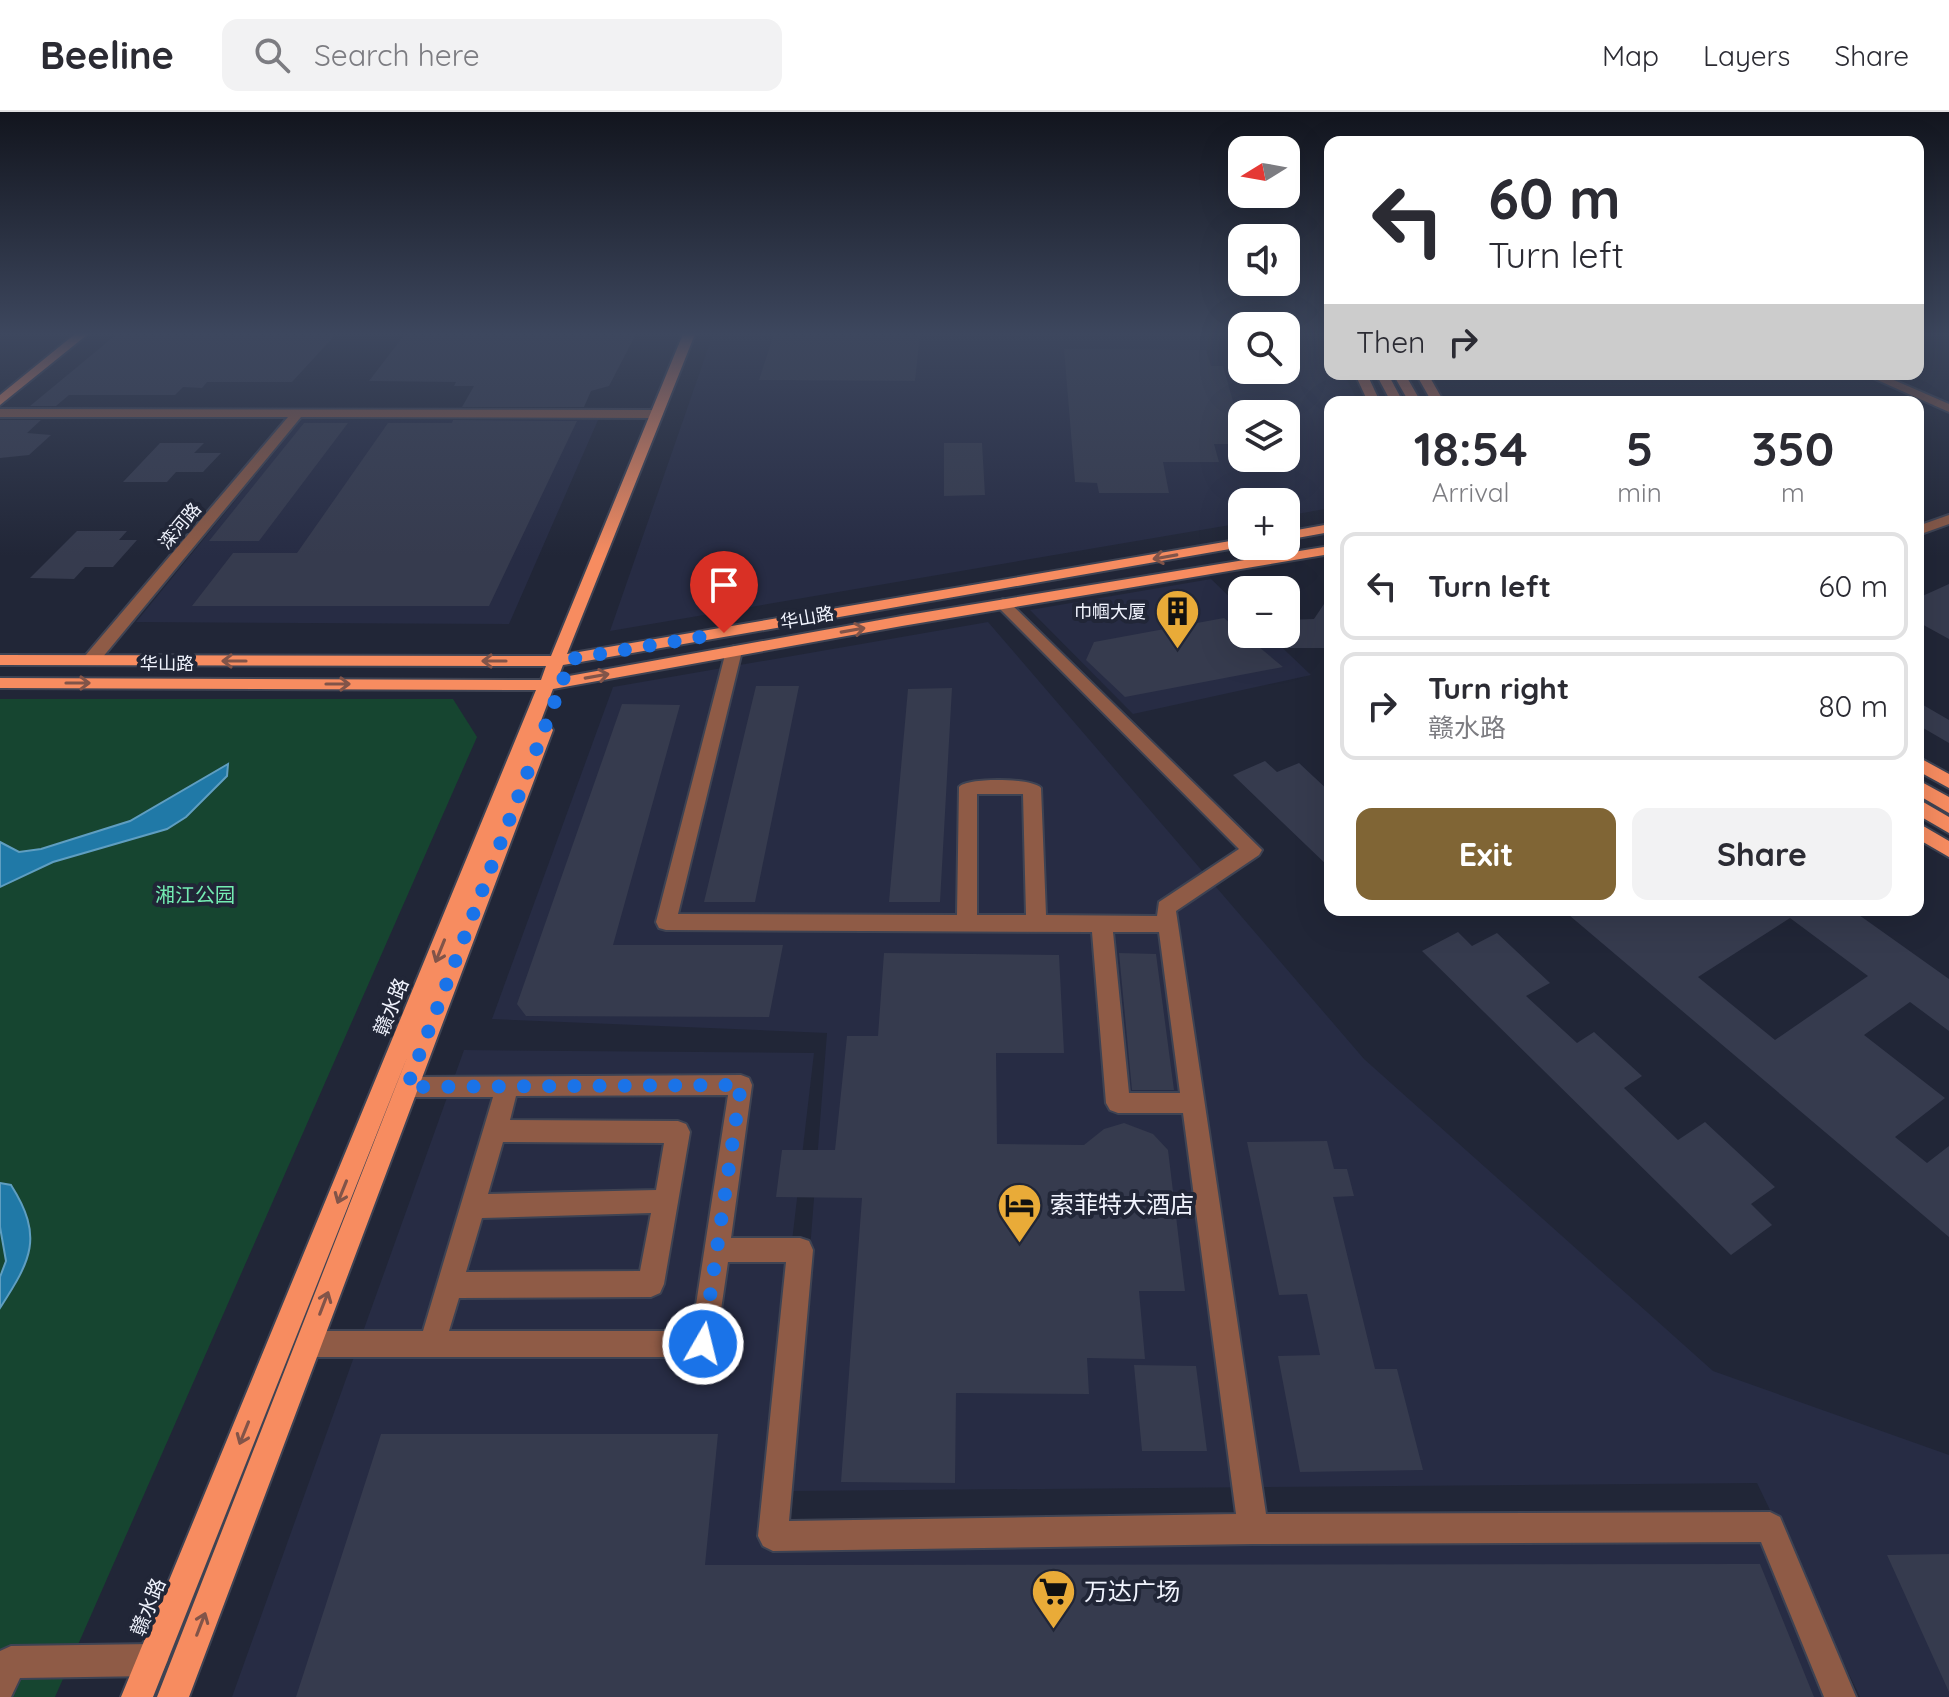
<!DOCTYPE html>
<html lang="en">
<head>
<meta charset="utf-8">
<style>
	:root { --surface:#fff; --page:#f2f2f3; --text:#2b2b33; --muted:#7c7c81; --line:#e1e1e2; --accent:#806535 }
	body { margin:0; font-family:Quicksand,"Noto Sans SC",sans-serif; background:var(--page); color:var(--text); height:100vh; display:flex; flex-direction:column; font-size:30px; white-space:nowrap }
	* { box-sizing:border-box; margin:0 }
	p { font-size:26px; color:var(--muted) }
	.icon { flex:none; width:44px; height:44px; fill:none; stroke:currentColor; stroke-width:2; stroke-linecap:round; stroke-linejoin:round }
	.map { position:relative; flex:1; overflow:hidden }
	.drawer { position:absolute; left:1324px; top:284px; width:600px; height:520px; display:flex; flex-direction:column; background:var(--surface); border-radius:16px; box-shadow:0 8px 32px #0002 }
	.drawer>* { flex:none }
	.banner { position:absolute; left:1324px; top:24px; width:600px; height:244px; border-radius:16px; box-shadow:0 8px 32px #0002; background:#fff; color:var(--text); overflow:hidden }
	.needle { width:52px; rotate:259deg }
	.controls { position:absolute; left:1228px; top:24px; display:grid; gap:16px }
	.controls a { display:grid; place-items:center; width:72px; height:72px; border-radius:16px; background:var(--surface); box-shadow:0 8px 32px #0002; font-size:40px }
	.pin { position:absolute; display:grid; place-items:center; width:68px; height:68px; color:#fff; margin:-82px -34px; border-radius:50% 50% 50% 0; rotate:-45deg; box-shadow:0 0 8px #0007 }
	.pin .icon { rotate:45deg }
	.me { position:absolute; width:88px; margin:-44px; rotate:8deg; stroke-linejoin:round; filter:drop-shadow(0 0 6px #0008) }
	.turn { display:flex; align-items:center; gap:28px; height:168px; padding:0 32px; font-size:36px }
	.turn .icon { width:104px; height:104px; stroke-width:2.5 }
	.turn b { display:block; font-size:56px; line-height:68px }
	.then { display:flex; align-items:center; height:76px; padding:0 32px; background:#0003; gap:16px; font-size:30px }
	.eta { display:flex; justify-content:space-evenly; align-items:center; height:136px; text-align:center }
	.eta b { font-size:48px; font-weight:700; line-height:56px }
	.button { display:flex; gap:16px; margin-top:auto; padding:16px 32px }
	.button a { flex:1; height:92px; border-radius:16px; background:var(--accent); color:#fff; font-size:32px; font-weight:700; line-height:92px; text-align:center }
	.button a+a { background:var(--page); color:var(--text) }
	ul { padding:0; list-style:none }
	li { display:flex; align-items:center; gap:24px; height:108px; margin:0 16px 12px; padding:0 16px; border:4px solid var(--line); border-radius:16px }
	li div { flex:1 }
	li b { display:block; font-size:30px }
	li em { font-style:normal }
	header { display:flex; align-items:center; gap:48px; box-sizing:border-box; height:112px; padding:0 40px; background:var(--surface); border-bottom:2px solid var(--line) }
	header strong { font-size:38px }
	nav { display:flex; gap:44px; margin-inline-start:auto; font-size:28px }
	.search { width:560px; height:72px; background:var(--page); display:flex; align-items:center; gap:20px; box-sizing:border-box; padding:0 28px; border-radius:16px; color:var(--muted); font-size:30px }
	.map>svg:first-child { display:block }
	.built { fill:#272c44; fill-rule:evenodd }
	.green { fill:#164530 }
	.water { fill:#2079a7; stroke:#5f9ec1; stroke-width:2 }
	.building { fill:#363b4e; fill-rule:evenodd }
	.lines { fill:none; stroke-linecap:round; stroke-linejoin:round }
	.minor-casing { stroke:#3e4353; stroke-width:4 }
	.major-casing { stroke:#3e4353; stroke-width:4 }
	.minor { fill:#8f5b46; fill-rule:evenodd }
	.major { fill:#f78c60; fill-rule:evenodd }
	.oneway { stroke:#815449 }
	.route { stroke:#1a73e8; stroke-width:14; stroke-dasharray:0 25.2 }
	.labels { text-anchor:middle; stroke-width:8; stroke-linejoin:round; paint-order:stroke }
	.far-street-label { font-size:18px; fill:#f1f4fe; stroke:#212637 }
	.far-poi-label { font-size:18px; fill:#f1f4fe; stroke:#212637; text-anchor:end }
	.park-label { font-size:20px; fill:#73ecb2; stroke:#212637 }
	.street-label { font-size:20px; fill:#f1f4fe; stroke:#212637 }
	.near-poi-label { font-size:24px; fill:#f1f4fe; stroke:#212637; text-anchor:start }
</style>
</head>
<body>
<header>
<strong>Beeline</strong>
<div class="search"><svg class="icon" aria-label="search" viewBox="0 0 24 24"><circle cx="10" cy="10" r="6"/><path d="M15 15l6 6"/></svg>Search here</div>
<nav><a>Map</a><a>Layers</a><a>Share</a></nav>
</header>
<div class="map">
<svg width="1949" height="1585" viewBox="0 0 1949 1585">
	<rect width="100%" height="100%" fill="#212637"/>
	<!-- built -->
	<path class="built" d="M713,222H1242V258H1286V222H1323L1330,235V262H1344L1358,290H1330V396L1286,404V390H1242V411L610,519ZM1242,302H1286V346H1242Z
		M301,308H598L509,512L136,510Z
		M1211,467L1242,497V522H1268L1311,563L1133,602L1030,498Z
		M988,510L1364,947L1713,1259L1949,1343V1585H1860L1757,1371L791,1379L827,921L492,907L613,575Z
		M464,938L814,941L758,1421L1762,1429L1824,1585H232Z"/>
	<!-- green -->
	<path class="green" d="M0,587H453L477,625L55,1585H0Z"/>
	<!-- water -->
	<path class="water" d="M228,652L227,664L186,705L167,717L53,750L0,775V730L19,740L41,737L130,709Z
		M0,1071L11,1073C44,1125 31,1148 0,1196V1165L6,1149L0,1115Z"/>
	<!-- building -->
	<path class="building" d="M117,222H336L292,270H207L202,276L183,275L175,283H69L56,294H30Z
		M405,222H636L609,274L591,279L584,295H462L474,274H454L456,270L369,269Z
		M774,222H920L915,269L759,268Z
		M1064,237L1206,238L1211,254H1223L1242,321V332H1214L1219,350H1163L1169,381H1099L1097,371L1075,370Z
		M0,308H41L27,321L51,323L29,343L0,346Z
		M453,308L577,309L489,494H192L233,441H297L388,311H452Z
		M304,311H348L259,429H209Z
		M160,331H204L194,341H221L203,360H176L167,370H123Z
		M944,331H982L985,383L944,384Z
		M77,419H127L119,428H137L113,455H85L74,467L30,466Z
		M1949,472V527L1918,510V486Z
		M1330,483V536H1286V508L1314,507Z
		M1224,506L1283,555L1125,585L1086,548L1094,530Z
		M756,574H799L755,790H704Z
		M952,576L940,790H889L908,577Z
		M1918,590L1949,608V631L1918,613Z
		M622,592L680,593L613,833H783L769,905L526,904L517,892Z
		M1265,649L1277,660L1299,651L1330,680V756L1233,663Z
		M1563,798H1852L1949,867V919L1910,890L1864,923L1945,986L1895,1025L1927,1051L1949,1034V1125ZM1790,806L1868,864L1775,928L1698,865Z
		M1458,820L1472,834L1497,821L1550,871L1526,884L1577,931L1594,920L1642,964L1624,976L1678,1028L1705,1010L1775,1075L1751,1092L1772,1113L1731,1143L1422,839Z
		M884,841L1059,843L1064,941H996L997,1032L1084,1033L1104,1017L1124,1011L1153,1022L1168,1038L1185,1179H1139L1145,1247L1087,1246L1089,1282L956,1281L955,1371L841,1370L862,1086L776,1085L782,1038H835L847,924H878Z
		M1119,841L1156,842L1174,978H1132Z
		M1327,1029L1334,1057H1347L1354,1084L1333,1085L1375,1257H1397L1423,1358L1300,1360L1278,1244L1320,1243L1307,1182L1279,1183L1247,1030Z
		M1134,1253L1196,1254L1207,1339H1142Z
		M381,1322H718L705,1453L1760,1452L1814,1585H296Z
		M1949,1442V1580L1887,1443Z"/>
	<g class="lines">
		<defs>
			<path id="minor" d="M1864,262H1880L1949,292V300Z
				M0,297L657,298L663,302L657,306L301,305L97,552H85V544L288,305H0Z
				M1949,403V412L1918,423V414Z
				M1003,487L1008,489L1262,738L1259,743L1176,799L1266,1402L1770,1400L1780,1405L1856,1585H1824L1761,1430L1253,1432L773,1439L763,1434L758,1424L786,1150H728L716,1232L712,1241L703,1245H309L300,1241L296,1232L300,1223L309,1219H423L493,985H407L399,982L396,975L399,968L407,965L741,963L749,966L752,973L731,1126H800L809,1129L813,1138L789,1409L1236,1402L1183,1001H1118L1110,998L1106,991L1092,820L666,818L659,816L656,810L726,539L734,534L742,539L678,802L957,803L959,675C967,665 1033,666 1041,676L1046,803L1157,804L1159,790L1239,737L998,495L995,492ZM977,682H1023L1026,803H977ZM1113,820H1159L1180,981H1129ZM728,983L692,1219H449L459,1186L651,1185L660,1181L664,1172L690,1020L686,1012L678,1009L510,1008L516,984ZM503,1030L664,1031L656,1078L488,1082ZM651,1101L640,1159L466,1160L482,1106Z
				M152,1532L163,1537L168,1548L163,1559L152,1564L20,1566L11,1585H0V1539L11,1534Z"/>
			<path id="major" d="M75,222H88L0,293V283Z
				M683,222H695L567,542L1242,427V434H1247L563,553L558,566L902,504L1330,434V442L902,514L553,577L539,614H550L553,618L189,1585H157L408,943L153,1585H121L536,578L0,576V566L541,568L546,554L0,553V543L551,544Z
				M1355,262H1367L1380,290H1368Z
				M1376,262H1388L1403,290H1391Z
				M1393,262H1405L1421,290H1409Z
				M1416,262H1428L1444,290H1432Z
				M1330,412V420L1286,428V420Z
				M1918,645L1949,662V676L1918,659Z
				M1918,668L1949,685V701L1918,683Z
				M1918,687L1949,705V721L1918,703Z
				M1918,711L1949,729V745L1918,727Z"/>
		</defs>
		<!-- minor casing -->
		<use href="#minor" class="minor-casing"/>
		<!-- major casing -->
		<use href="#major" class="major-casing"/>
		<!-- minor -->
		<use href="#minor" class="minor"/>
		<!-- major -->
		<use href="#major" class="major"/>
	</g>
	<!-- one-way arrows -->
	<defs><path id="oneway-shaft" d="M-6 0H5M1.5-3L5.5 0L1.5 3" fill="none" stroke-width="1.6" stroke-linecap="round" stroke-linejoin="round" transform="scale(2)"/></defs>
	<g class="oneway">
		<use href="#oneway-shaft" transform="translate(1165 445) rotate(170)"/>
		<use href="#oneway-shaft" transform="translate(853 518) rotate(-10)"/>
		<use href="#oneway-shaft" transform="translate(234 549) rotate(-180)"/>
		<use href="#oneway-shaft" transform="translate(494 549) rotate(-180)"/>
		<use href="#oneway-shaft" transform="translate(597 564) rotate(-10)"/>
		<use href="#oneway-shaft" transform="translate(78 571)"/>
		<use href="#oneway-shaft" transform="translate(338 572)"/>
		<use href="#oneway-shaft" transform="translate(440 839) rotate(112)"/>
		<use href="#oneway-shaft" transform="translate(342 1080) rotate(112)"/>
		<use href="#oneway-shaft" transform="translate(324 1191) rotate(-69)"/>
		<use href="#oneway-shaft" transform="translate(244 1321) rotate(112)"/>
		<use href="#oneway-shaft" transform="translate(201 1512) rotate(-69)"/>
	</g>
	<!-- sky -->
	<linearGradient id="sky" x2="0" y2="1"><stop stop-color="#12151e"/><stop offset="0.5" stop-color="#3d475e"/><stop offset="1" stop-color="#3d475e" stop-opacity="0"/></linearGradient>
	<rect width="1949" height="444" fill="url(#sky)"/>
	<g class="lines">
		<!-- route -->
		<path class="route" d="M703,1232L741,973L407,975L571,547L724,521"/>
	</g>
	<!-- icons -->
	<defs>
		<symbol id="building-pin" viewBox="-11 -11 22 30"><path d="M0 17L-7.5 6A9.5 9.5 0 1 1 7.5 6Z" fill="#e9ab38" stroke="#212637"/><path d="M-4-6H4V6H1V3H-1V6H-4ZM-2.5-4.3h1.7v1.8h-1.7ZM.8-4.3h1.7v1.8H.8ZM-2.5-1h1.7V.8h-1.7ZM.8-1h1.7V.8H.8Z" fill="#111"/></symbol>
		<symbol id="hotel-pin" viewBox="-11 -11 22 30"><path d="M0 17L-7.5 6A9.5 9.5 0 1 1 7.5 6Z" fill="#e9ab38" stroke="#212637"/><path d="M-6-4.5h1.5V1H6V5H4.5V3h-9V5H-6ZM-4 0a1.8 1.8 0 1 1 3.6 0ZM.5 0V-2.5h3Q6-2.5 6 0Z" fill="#111"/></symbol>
		<symbol id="supermarket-pin" viewBox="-11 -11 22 30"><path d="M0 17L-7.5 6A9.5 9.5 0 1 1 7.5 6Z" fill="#e9ab38" stroke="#212637"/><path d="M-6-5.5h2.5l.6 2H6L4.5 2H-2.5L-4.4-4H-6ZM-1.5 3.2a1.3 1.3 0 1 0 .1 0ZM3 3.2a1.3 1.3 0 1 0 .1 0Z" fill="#111"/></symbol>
	</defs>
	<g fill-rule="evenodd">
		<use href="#building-pin" x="1152" y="474" width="51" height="69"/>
		<use href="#hotel-pin" x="994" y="1068" width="51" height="69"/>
		<use href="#supermarket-pin" x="1028" y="1454" width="51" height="69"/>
	</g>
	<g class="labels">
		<!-- far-street labels -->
		<g class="far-street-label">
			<text transform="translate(180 414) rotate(-50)" y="6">滦河路</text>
			<text transform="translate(807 506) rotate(-10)" y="6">华山路</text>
			<text x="167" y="558">华山路</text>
		</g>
		<!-- far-poi labels -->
		<g class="far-poi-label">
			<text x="1146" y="506">巾帼大厦</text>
		</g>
		<!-- park labels -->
		<g class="park-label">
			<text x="195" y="790">湘江公园</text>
		</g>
		<!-- street labels -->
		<g class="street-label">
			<text transform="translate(391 895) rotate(-68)" y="7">赣水路</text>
			<text transform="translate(148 1495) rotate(-68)" y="7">赣水路</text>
		</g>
		<!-- near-poi labels -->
		<g class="near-poi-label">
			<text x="1050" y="1101">索菲特大酒店</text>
			<text x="1084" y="1488">万达广场</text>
		</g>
	</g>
</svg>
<div class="controls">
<a><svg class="needle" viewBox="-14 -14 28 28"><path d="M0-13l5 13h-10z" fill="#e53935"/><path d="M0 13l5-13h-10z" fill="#7c7c81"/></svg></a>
<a><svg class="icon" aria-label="sound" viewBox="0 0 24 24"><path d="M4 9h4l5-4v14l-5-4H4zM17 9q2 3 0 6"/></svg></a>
<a><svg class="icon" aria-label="search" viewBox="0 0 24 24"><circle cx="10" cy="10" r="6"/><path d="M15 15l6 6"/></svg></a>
<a><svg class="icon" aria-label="layers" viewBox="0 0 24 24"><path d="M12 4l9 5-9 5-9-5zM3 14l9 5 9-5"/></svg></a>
<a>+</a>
<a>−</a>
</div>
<div class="pin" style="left:724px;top:521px;background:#d93025"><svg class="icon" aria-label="arrive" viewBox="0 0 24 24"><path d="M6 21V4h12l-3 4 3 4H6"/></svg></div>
<svg class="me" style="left:703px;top:1232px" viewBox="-20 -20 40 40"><circle r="17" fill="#1a73e8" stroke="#fff" stroke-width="3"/><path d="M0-11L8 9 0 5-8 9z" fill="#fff"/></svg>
<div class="banner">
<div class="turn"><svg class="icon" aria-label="left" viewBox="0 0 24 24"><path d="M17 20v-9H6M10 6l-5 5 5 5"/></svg><div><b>60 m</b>Turn left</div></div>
<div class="then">Then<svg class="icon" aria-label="right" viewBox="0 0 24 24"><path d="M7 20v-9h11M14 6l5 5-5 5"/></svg></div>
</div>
<section class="drawer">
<div class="eta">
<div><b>18:54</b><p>Arrival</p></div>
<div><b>5</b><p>min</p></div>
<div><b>350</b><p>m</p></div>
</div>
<ul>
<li><svg class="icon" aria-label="left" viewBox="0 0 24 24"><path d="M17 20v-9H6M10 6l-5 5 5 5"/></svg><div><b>Turn left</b></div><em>60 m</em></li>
<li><svg class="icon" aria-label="right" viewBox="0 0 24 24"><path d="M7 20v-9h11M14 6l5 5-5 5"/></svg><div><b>Turn right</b><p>赣水路</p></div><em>80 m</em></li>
</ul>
<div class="button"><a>Exit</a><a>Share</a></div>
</section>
</div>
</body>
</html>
